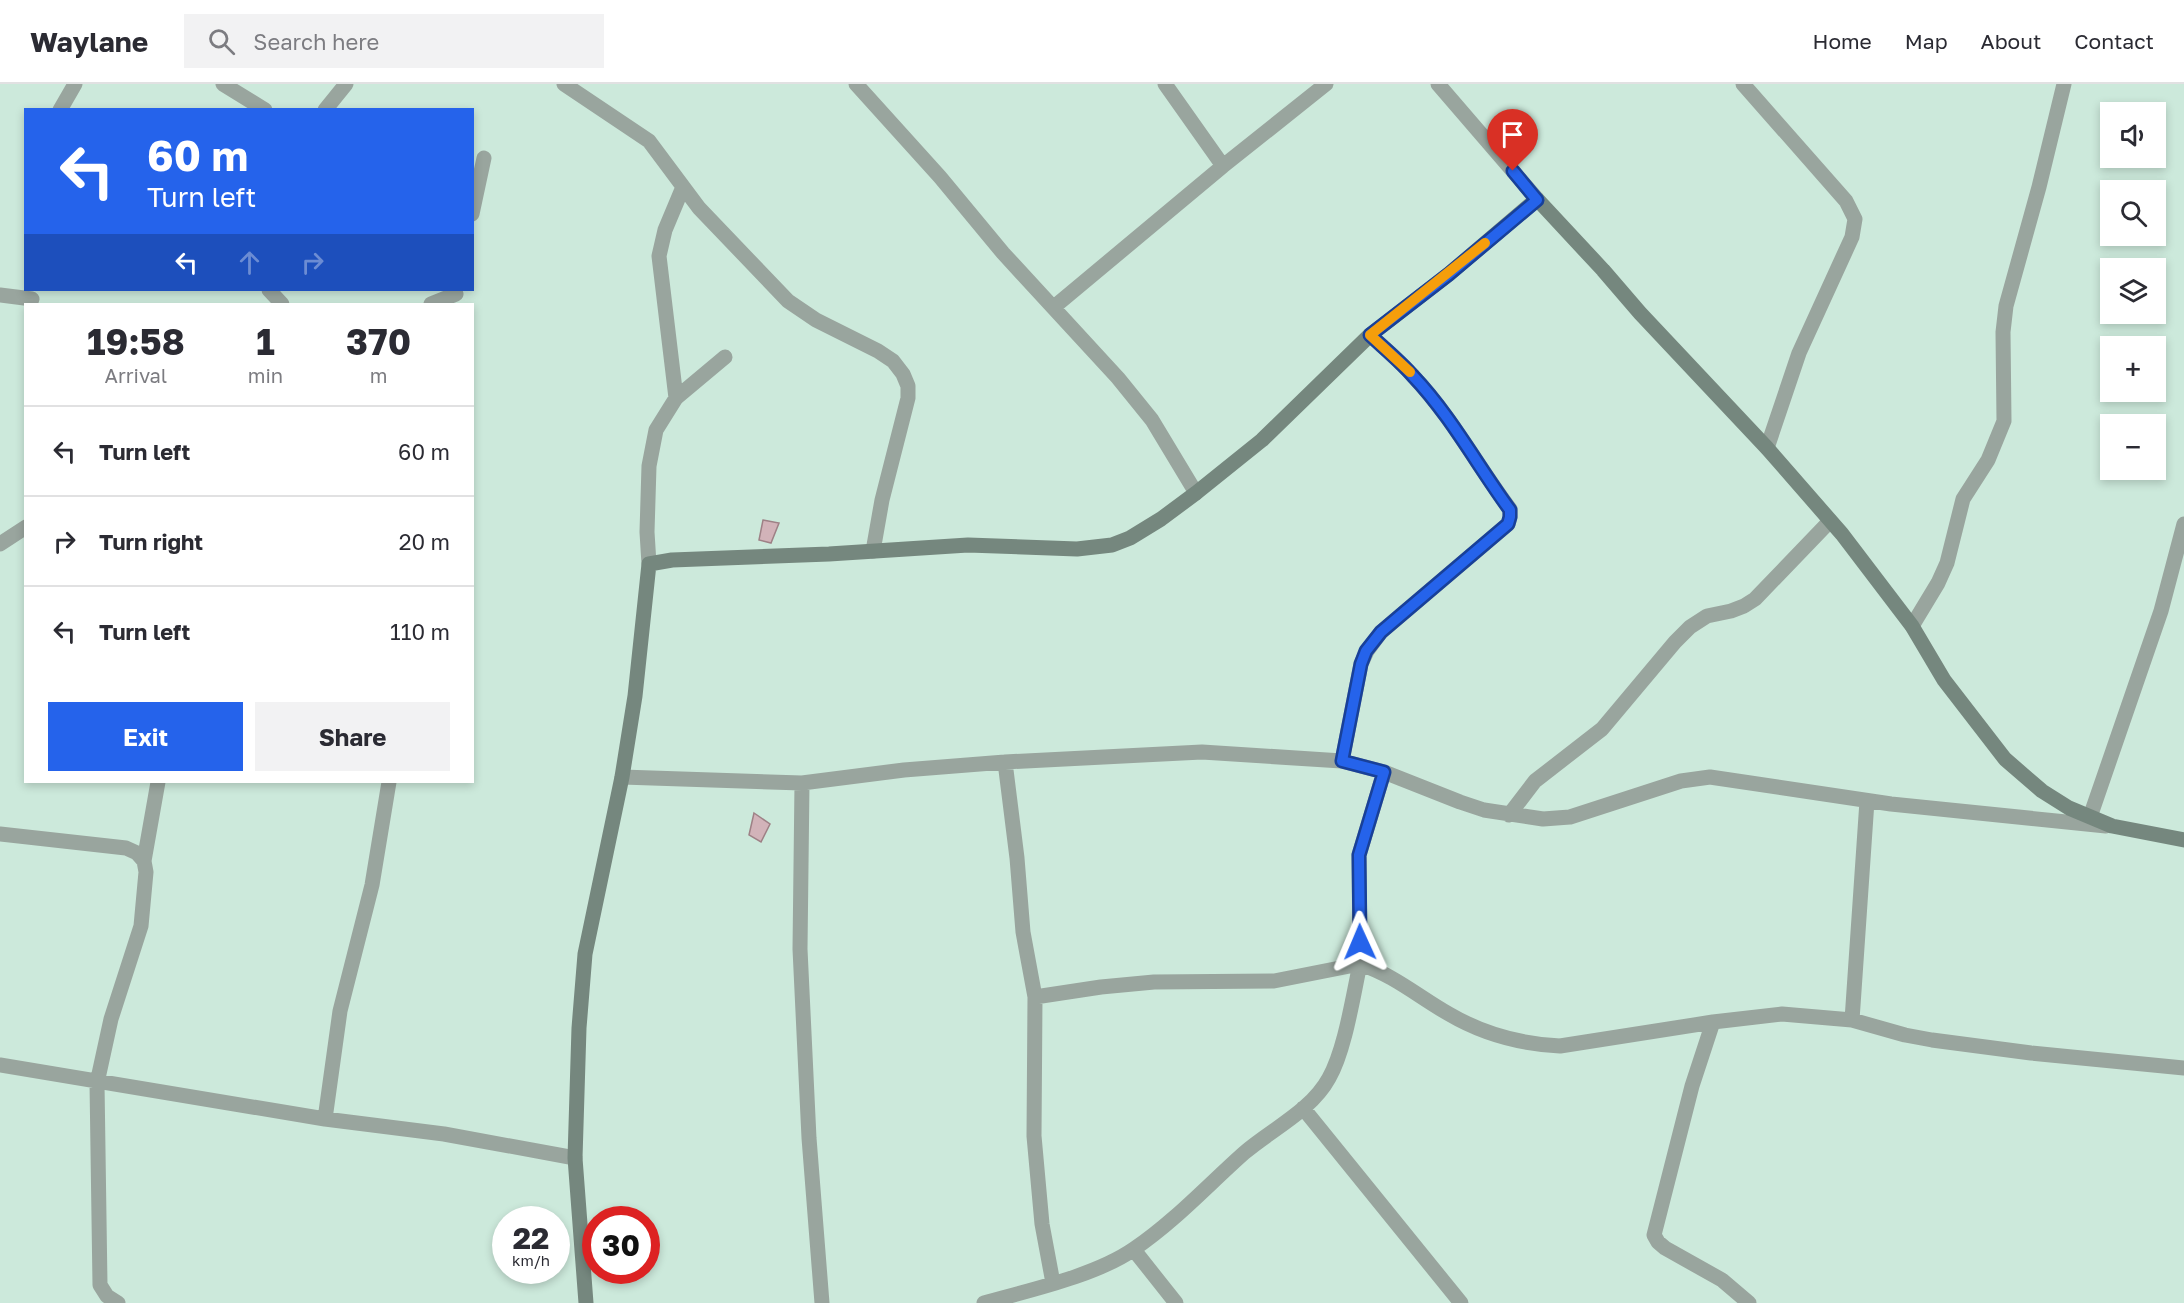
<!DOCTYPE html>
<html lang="en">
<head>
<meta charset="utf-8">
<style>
	:root { --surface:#fff; --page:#f2f2f3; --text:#2b2b33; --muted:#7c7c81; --line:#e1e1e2; --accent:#2563eb }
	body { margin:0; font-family:"Golos Text",sans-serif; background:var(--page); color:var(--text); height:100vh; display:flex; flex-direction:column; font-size:22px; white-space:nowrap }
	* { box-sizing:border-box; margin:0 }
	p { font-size:20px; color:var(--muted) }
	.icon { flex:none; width:33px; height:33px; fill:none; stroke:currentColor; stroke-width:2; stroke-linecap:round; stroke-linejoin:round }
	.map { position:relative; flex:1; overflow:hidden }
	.panel { position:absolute; left:24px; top:219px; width:450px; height:480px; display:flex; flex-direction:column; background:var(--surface); border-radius:0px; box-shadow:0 3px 9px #0003 }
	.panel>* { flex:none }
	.top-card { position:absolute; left:24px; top:24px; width:450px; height:183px; border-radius:0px; box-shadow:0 3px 9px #0003; background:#2563eb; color:#fff; overflow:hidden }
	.fabs { position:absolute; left:2100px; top:18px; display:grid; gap:12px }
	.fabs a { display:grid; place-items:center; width:66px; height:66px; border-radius:0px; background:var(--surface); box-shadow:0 3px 9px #0003; font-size:30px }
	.speed { position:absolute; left:492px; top:1122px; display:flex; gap:12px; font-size:30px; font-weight:700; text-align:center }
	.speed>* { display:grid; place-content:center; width:78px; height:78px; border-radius:50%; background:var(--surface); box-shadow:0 3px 9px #0003; line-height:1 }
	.speed small { font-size:15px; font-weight:400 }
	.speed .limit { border:9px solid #d22; background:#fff; color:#111 }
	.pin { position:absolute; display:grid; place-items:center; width:51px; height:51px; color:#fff; margin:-62px -26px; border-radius:50% 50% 50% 0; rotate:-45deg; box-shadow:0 0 6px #0007 }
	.pin .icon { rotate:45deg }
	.me { position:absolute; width:66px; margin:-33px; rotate:359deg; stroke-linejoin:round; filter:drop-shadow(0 0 4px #0008) }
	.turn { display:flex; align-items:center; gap:21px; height:126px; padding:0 24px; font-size:27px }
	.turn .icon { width:78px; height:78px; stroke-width:2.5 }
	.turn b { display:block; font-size:42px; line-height:51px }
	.lanes { display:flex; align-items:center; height:57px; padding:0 24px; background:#0003; justify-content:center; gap:30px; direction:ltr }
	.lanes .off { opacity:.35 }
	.eta { display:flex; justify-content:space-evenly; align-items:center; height:102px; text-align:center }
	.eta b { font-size:36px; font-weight:700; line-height:42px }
	.action { display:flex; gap:12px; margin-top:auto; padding:12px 24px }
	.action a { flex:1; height:69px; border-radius:0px; background:var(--accent); color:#fff; font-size:24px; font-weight:700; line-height:69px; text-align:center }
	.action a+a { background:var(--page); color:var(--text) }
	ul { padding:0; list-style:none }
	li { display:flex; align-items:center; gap:18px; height:90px; padding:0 24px; border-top:2px solid var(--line) }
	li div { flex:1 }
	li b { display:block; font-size:22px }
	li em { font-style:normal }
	header { display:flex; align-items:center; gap:36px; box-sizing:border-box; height:84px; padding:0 30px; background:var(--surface); border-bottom:2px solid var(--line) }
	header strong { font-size:28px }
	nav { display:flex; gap:33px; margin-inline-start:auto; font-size:21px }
	.search { width:420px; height:54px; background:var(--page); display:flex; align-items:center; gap:15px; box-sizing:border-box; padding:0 21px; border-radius:0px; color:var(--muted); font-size:22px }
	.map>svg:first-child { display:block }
	.building { fill:#d2b3b9; stroke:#9e8186; stroke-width:1.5 }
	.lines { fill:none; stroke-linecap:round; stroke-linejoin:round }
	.street { stroke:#99a59e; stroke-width:15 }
	.secondary { stroke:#75877e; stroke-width:15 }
	.route-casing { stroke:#184099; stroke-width:15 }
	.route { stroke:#2563eb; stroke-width:10 }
	.slow { stroke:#f59e0b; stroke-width:10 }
</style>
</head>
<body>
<header>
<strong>Waylane</strong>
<div class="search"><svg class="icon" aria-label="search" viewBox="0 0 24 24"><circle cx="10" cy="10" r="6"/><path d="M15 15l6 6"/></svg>Search here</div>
<nav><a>Home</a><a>Map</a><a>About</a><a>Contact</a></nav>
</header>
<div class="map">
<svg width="2184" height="1219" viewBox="0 0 2184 1219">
	<rect width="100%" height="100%" fill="#cce9db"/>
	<!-- building -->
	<path class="building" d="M763,436L779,439L771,459L759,456Z
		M754,729L770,740L761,758L749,751Z"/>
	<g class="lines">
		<!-- street -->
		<path class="street" d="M223,0L265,26
			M564,0L649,57L699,124L788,217L816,236L878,267L893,277L903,290L908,302V314L882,416L873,467
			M856,0L940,93L1003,169L1118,294L1152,336L1196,409
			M1165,0L1223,82
			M1438,0L1537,115
			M1743,0L1846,117L1855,135L1852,153L1799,269L1767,364
			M60,26L75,0
			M325,26L346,0
			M472,130L484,74
			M269,206L282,220
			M0,211L32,215
			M431,220L456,210
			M1054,223L1223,82L1326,0
			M676,314L659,172L665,146L683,103
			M0,460L26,443
			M649,480L647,448L649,382L656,346L676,314L725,273
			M1912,542L1938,499L1947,479L1963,415L1988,376L2004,337L2003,248L2006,222L2039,103L2064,0
			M1342,677L1361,580L1367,567L1381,548L1508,440L1510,433V425C1477,381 1451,332 1413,292C1400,277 1384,264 1370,251
			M1005,678L1017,774L1023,848L1035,913L1034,1052L1042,1140L1053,1199
			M622,693L802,699L904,686L1005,678L1202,668L1342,677L1384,688L1460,718L1484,726L1543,735L1570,733L1681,697L1710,693L1891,720L2106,742
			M802,699L800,865L809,1054L822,1219
			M1509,731L1535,697L1602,645L1675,558L1690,543L1707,532L1731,527L1744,522L1755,515L1830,437
			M2090,733L2161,527L2184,440
			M0,750L126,764L137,769L144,777
			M1035,913L1101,903L1154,898L1274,897L1360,880L1359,771L1384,688
			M1852,936L1867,717
			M1713,938L1692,1002L1654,1151L1658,1158L1665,1164L1722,1196L1749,1219
			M0,981L325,1035L444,1050L575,1074
			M1303,1024L1461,1219
			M325,1035L340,927L372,801L389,698
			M1134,1166L1176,1219
			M118,1219L107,1212L100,1201L97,999L111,935L141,842L146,788L144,777L158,698
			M984,1219C1030,1206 1095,1192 1134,1165C1175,1137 1208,1101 1244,1069C1272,1045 1311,1027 1329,994C1345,966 1353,912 1360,880C1394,891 1419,913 1449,930C1483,950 1520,960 1560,962L1713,938L1782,930L1852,936L1905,951L1932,956L2031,969L2184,984"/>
		<!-- secondary -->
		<path class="secondary" d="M586,1219L575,1074L579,944L585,870L622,693L635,612L649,480L672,476L829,470L968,461L1077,465L1112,461L1130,454L1161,435L1196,409L1262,356L1370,251L1449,190L1537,115L1603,186L1640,229L1767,364L1842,450L1912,542L1944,596L2005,675L2042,707L2069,724L2112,742L2184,756"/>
	</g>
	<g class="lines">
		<defs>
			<path id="route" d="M1360,858L1359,771L1384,688L1342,677L1361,580L1366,567L1381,548L1508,440L1510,433V426C1477,381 1451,332 1413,292C1400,277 1384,264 1370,251L1449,190L1537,116L1513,87"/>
		</defs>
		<!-- route casing -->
		<use href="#route" class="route-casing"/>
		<!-- route -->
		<use href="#route" class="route"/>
		<!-- slow -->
		<path class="slow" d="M1410,288L1370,251L1485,159"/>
	</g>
</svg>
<div class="fabs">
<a><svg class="icon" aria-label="sound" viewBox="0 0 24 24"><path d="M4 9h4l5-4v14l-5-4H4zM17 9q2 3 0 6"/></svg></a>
<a><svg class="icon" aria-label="search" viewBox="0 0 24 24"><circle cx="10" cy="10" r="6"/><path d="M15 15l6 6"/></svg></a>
<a><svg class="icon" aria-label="layers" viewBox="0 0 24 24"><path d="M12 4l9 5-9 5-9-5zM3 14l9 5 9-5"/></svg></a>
<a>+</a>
<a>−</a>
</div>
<div class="speed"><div>22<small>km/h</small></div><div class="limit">30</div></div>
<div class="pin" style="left:1513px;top:87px;background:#d93025"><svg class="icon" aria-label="arrive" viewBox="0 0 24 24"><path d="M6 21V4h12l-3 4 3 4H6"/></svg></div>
<svg class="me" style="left:1360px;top:858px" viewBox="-20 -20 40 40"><path d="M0-17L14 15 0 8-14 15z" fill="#2563eb" stroke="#fff" stroke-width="4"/></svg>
<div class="top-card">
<div class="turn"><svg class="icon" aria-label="left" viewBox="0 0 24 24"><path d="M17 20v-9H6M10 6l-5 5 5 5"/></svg><div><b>60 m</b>Turn left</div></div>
<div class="lanes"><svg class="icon" aria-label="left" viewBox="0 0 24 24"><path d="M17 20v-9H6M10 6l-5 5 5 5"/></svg><svg class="icon off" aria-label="ahead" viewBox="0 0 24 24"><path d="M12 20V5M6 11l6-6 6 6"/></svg><svg class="icon off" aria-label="right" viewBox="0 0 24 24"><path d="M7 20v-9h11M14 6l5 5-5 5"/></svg></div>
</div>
<section class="panel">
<div class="eta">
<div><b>19:58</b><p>Arrival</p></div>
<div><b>1</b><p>min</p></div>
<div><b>370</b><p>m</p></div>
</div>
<ul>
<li><svg class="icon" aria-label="left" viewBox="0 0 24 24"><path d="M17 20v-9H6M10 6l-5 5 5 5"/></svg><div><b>Turn left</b></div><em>60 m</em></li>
<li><svg class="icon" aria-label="right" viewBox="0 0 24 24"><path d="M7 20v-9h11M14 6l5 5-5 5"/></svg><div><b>Turn right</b></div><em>20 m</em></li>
<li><svg class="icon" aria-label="left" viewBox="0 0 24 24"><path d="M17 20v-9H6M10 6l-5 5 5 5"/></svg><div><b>Turn left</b></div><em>110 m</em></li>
</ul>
<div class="action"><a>Exit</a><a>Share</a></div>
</section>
</div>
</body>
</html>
